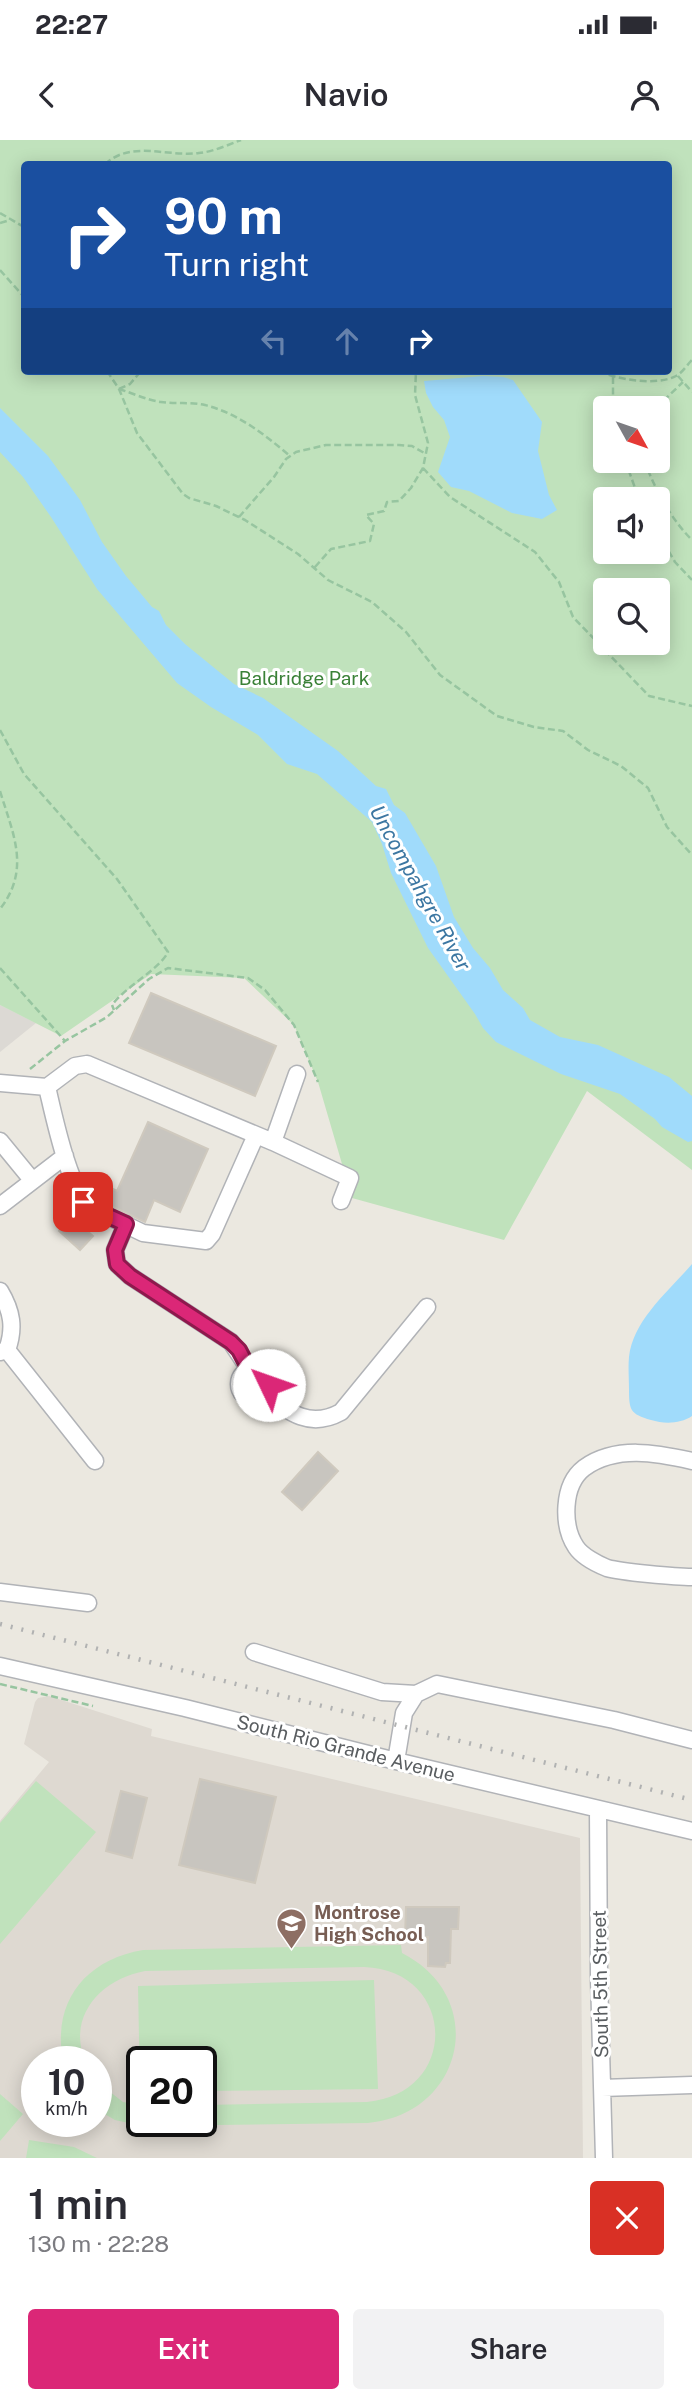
<!DOCTYPE html>
<html lang="en">
<head>
<meta charset="utf-8">
<style>
	:root { --surface:#fff; --page:#f2f2f3; --text:#2b2b33; --muted:#7c7c81; --accent:#db2777 }
	body { margin:0; font-family:"Public Sans",sans-serif; background:var(--page); color:var(--text); height:100vh; display:flex; flex-direction:column; font-size:26px; white-space:nowrap }
	* { box-sizing:border-box; margin:0 }
	p { font-size:23px; color:var(--muted) }
	.icon { flex:none; width:38px; height:38px; fill:none; stroke:currentColor; stroke-width:2; stroke-linecap:round; stroke-linejoin:round }
	.map { position:relative; height:2018px; overflow:hidden }
	.panel { display:flex; flex-direction:column; background:var(--surface); flex:1 }
	.panel>* { flex:none }
	.top-card { position:absolute; left:21px; top:21px; width:651px; height:214px; border-radius:7px; box-shadow:0 4px 18px #0003; background:#1a4fa0; color:#fff; overflow:hidden }
	.needle { width:46px; rotate:130deg }
	.controls { position:absolute; left:593px; top:256px; display:grid; gap:14px }
	.controls a { display:grid; place-items:center; width:77px; height:77px; border-radius:7px; background:var(--surface); box-shadow:0 4px 18px #0003; font-size:35px }
	.speed { position:absolute; left:21px; top:1906px; display:flex; gap:14px; font-size:35px; font-weight:700; text-align:center }
	.speed>* { display:grid; place-content:center; width:91px; height:91px; border-radius:50%; background:var(--surface); box-shadow:0 4px 18px #0003; line-height:1 }
	.speed small { font-size:18px; font-weight:400 }
	.speed .limit { border:4px solid #111; border-radius:10px; background:#fff; color:#111 }
	.pin { position:absolute; display:grid; place-items:center; width:60px; height:60px; color:#fff; margin:-30px; border-radius:14px; box-shadow:0 4px 10px #0006 }
	.me { position:absolute; width:77px; margin:-38px; rotate:312deg; stroke-linejoin:round; filter:drop-shadow(0 0 5px #0008) }
	.turn { display:flex; align-items:center; gap:24px; height:147px; padding:0 28px; font-size:32px }
	.turn .icon { width:91px; height:91px; stroke-width:2.5 }
	.turn b { display:block; font-size:49px; line-height:60px }
	.lanes { display:flex; align-items:center; height:66px; padding:0 28px; background:#0003; justify-content:center; gap:35px; direction:ltr }
	.lanes .off { opacity:.35 }
	.round { display:grid; place-items:center; flex:none; width:74px; height:74px; border-radius:7px; background:var(--page) }
	.overview { display:flex; align-items:center; justify-content:space-between; height:119px; padding:0 28px }
	h1 { font-size:42px; font-weight:600; line-height:52px }
	.button { display:flex; gap:14px; margin-top:auto; padding:14px 28px }
	.button a { flex:1; height:80px; border-radius:7px; background:var(--accent); color:#fff; font-size:28px; font-weight:600; line-height:80px; text-align:center }
	.button a+a { background:var(--page); color:var(--text) }
	.status { display:flex; justify-content:space-between; align-items:center; height:49px; padding:0 35px; background:var(--surface); direction:ltr }
	.status svg { height:19px; fill:currentColor }
	header { display:flex; justify-content:space-between; align-items:center; height:91px; padding:0 28px; background:var(--surface); font-size:32px; font-weight:600 }
	.map>svg:first-child { display:block }
	.industrial { fill:#dcd9d4 }
	.education { fill:#ded9d1; fill-rule:evenodd }
	.green { fill:#c0e2bc; fill-rule:evenodd }
	.water { fill:#a0dbfb }
	.building { fill:#c8c5bf; stroke:#cfc9be; stroke-width:2 }
	.lines { fill:none; stroke-linecap:round; stroke-linejoin:round }
	.minor-casing { stroke:#b1b3b7; stroke-width:19 }
	.path { stroke:#97c5a0; stroke-width:2.5; stroke-dasharray:7 3.5; stroke-linecap:butt }
	.minor { stroke:#fff; stroke-width:16 }
	.rail { stroke:#b1b2b2; stroke-width:4.5; stroke-dasharray:2 9; stroke-linecap:butt }
	.route-casing { stroke:#8e194d; stroke-width:18 }
	.route { stroke:#db2777; stroke-width:12 }
	.labels { text-anchor:middle; stroke-width:6; stroke-linejoin:round; paint-order:stroke }
	.park-label { font-size:19px; fill:#3a8137; stroke:#fff }
	.street-label { font-size:19px; fill:#595d60; stroke:#fff }
	.education-label { font-size:19px; font-weight:bold; fill:#785e54; stroke:#fff; text-anchor:start }
	.water-label { font-size:21px; font-style:italic; fill:#3c77a2; stroke:#fff }
</style>
</head>
<body>
<div class="status"><b>22:27</b><svg viewBox="0 0 49 12"><path d="M0 12V9h3v3zM5 12V6h3v6zM10 12V3h3v9zM15 12V0h3v12zM26 1h20v11H26zM47 4h2v5h-2z"/></svg></div>
<header><svg class="icon" aria-label="back" viewBox="0 0 24 24"><path d="M15 5l-7 7 7 7"/></svg>Navio<svg class="icon" aria-label="person" viewBox="0 0 24 24"><circle cx="12" cy="8" r="4"/><path d="M4 21q1-7 8-7t8 7"/></svg></header>
<div class="map">
<svg width="692" height="2018" viewBox="0 0 692 2018">
	<rect width="100%" height="100%" fill="#ebe8e0"/>
	<!-- industrial -->
	<path class="industrial" d="M0,865L36,883L0,912Z"/>
	<!-- education -->
	<path class="education" d="M49,1556L152,1589L151,1596L580,1698L583,2018H0V1681L49,1622L24,1604L35,1562L38,1558ZM37,1922H96V1981H37ZM142,1922H201V1981H142Z"/>
	<!-- green -->
	<path class="green" d="M0,0H692V1030L587,951L504,1100L352,1058L318,942L294,885L244,838L151,834L61,896L0,865ZM24,24H668V231H24ZM606,268H658V320H606ZM606,359H658V411H606ZM606,450H658V502H606Z
		M36,1641L96,1692L0,1804V1683Z
		M401,1805L402,1813C490,1858 464,1974 368,1983L142,1986L115,1980L96,1969V1941L123,1962L142,1965V1981H201V1965L367,1962C461,1953 456,1830 364,1827L145,1831C101,1839 67,1876 85,1921H63C52,1863 84,1820 143,1810Z
		M374,1840L378,1949L201,1951V1922H142V1951H140L138,1846Z
		M0,1954L23,1974L0,2001Z
		M29,2000L74,2007L97,2018H26Z"/>
	<!-- water -->
	<path class="water" d="M483,236L503,237L513,240L542,282L538,311L549,355L557,370L542,379L512,373L469,351L451,347L438,332L450,297L444,280L433,267L426,253L424,241Z
		M0,268L48,316L80,360L102,402L126,436L152,467L159,471L166,485L185,504L234,544L263,558L338,611L376,646L386,649L394,665L405,673L436,726L454,777L473,808L490,828L503,850L523,868L530,880L560,897L598,905L669,937L692,956V1001L688,1002L662,987L655,979L620,954L561,934L496,902L483,888L475,874L428,808L391,733L382,704L372,682L317,634L287,624L258,595L211,567L177,543L97,449L51,377L23,337L0,312Z
		M692,1124V1276C680,1284 664,1284 651,1280C630,1274 629,1270 629,1249C629,1239 628,1227 629,1217C633,1180 669,1151 692,1124Z"/>
	<!-- building -->
	<path class="building" d="M151,853L276,906L255,956L129,903Z
		M148,982L208,1009L180,1072L154,1060L145,1082L105,1063L111,1048L117,1051Z
		M71,1077L93,1096L80,1110L59,1091Z
		M318,1312L338,1331L302,1370L282,1352Z
		M200,1639L276,1657L255,1743L179,1725Z
		M121,1651L147,1658L132,1718L106,1711Z
		M406,1767H459L458,1789H451L450,1823H446L445,1827L428,1826V1797H405Z"/>
	<g class="lines">
		<defs>
			<path id="minor" d="M0,943L47,947L75,926L87,924L273,1002L297,934
				M47,947C54,976 69,1051 91,1068L143,1093L206,1101L212,1094L256,995
				M0,1001L32,1040
				M273,1002L350,1038L341,1061
				M0,1066L65,1016
				M126,1084L115,1110L117,1124L130,1136L231,1202L249,1229
				M0,1151C12,1171 15,1188 7,1210
				M0,1212L7,1210L95,1321
				M239 1244a15 15 0 1 1 30 0a15 15 0 1 1-30 0Z
				M266,1254C290,1273 310,1289 341,1272L427,1167
				M692,1321C657,1313 616,1305 584,1328C562,1345 562,1386 576,1407C582,1416 597,1424 607,1428C621,1432 676,1437 692,1437
				M0,1452L88,1463
				M254,1512L382,1552L416,1554
				M0,1526L185,1568L396,1621L692,1691
				M396,1621L404,1573L416,1554L437,1544L614,1580L692,1600
				M598,1669L599,1837L604,2018
				M602,1948L692,1945"/>
		</defs>
		<!-- minor casing -->
		<use href="#minor" class="minor-casing"/>
		<!-- path -->
		<path class="path" d="M105,24C132,0 165,17 199,13C212,12 228,5 241,0
			M0,73L24,87
			M0,83L10,80
			M0,130L24,157
			M107,231L119,249L137,293L183,354L189,358L216,366L245,380L298,414L328,440L372,462L406,492L440,535L497,576L534,587L563,591L588,610L621,626L648,648L667,687L692,715
			M599,231C618,240 657,246 676,236C682,233 687,225 692,220
			M678,236L692,252
			M613,237V268
			M119,249C132,253 147,260 161,262C176,264 190,262 205,265C239,274 264,294 290,316
			M119,249L130,244L141,231
			M656,268L683,242
			M625,320L639,359
			M644,320C655,349 670,378 692,400
			M423,328L450,357L535,412L559,442L573,477L649,556L692,566
			M239,377L274,337L286,319L296,312L326,305H399L412,306L426,314
			M658,393L675,422L692,440
			M315,427L331,409L370,401L374,384L366,375L384,371L387,362L399,361L411,348L423,328L428,303L415,255L416,231
			M0,590L24,634L117,739L168,812C160,829 126,846 112,865L114,870
			M0,651C13,694 31,729 0,769
			M0,828L65,901
			M30,929L65,901L107,877L149,839L168,828L248,838L265,850L294,885L318,942
			M0,1544L93,1566"/>
		<!-- minor -->
		<use href="#minor" class="minor"/>
		<!-- rail -->
		<path class="rail" d="M0,1484L692,1660"/>
	</g>
	<g class="lines">
		<defs>
			<path id="route" d="M83,1062L91,1068L126,1084L115,1110L117,1124L130,1136L231,1202L239,1210L249,1229L263,1232L269,1245"/>
		</defs>
		<!-- route casing -->
		<use href="#route" class="route-casing"/>
		<!-- route -->
		<use href="#route" class="route"/>
	</g>
	<!-- icons -->
	<defs>
		<symbol id="school-pin" viewBox="-11 -11 22 30"><path d="M0 17L-7.5 6A9.5 9.5 0 1 1 7.5 6Z" fill="#8d6e63" stroke="#fff"/><path d="M0-5L7-2L0 1L-7-2ZM-4 1L0 2.5L4 1V4Q0 6-4 4Z" fill="#fff"/></symbol>
	</defs>
	<g fill-rule="evenodd">
		<use href="#school-pin" x="274" y="1766" width="35" height="47"/>
	</g>
	<g class="labels">
		<!-- park labels -->
		<g class="park-label">
			<text x="304" y="545">Baldridge Park</text>
		</g>
		<!-- street labels -->
		<g class="street-label">
			<text transform="translate(346 1608) rotate(14)" y="7">South Rio Grande Avenue</text>
			<text transform="translate(600 1844) rotate(-91)" y="7">South 5th Street</text>
		</g>
		<!-- education labels -->
		<g class="education-label">
			<text x="314" y="1779">Montrose<tspan x="314" dy="22">High School</tspan></text>
		</g>
		<!-- water labels -->
		<g class="water-label">
			<text transform="translate(420 748) rotate(61)" y="7">Uncompahgre River</text>
		</g>
	</g>
</svg>
<div class="controls">
<a><svg class="needle" viewBox="-14 -14 28 28"><path d="M0-13l5 13h-10z" fill="#e53935"/><path d="M0 13l5-13h-10z" fill="#7c7c81"/></svg></a>
<a><svg class="icon" aria-label="sound" viewBox="0 0 24 24"><path d="M4 9h4l5-4v14l-5-4H4zM17 9q2 3 0 6"/></svg></a>
<a><svg class="icon" aria-label="search" viewBox="0 0 24 24"><circle cx="10" cy="10" r="6"/><path d="M15 15l6 6"/></svg></a>
</div>
<div class="speed"><div>10<small>km/h</small></div><div class="limit">20</div></div>
<div class="pin" style="left:83px;top:1062px;background:#d93025"><svg class="icon" aria-label="arrive" viewBox="0 0 24 24"><path d="M6 21V4h12l-3 4 3 4H6"/></svg></div>
<svg class="me" style="left:269px;top:1245px" viewBox="-20 -20 40 40"><circle r="19" fill="#fff"/><path d="M0-13L10 11 0 6-10 11z" fill="#db2777"/></svg>
<div class="top-card">
<div class="turn"><svg class="icon" aria-label="right" viewBox="0 0 24 24"><path d="M7 20v-9h11M14 6l5 5-5 5"/></svg><div><b>90 m</b>Turn right</div></div>
<div class="lanes"><svg class="icon off" aria-label="left" viewBox="0 0 24 24"><path d="M17 20v-9H6M10 6l-5 5 5 5"/></svg><svg class="icon off" aria-label="ahead" viewBox="0 0 24 24"><path d="M12 20V5M6 11l6-6 6 6"/></svg><svg class="icon" aria-label="right" viewBox="0 0 24 24"><path d="M7 20v-9h11M14 6l5 5-5 5"/></svg></div>
</div>
</div>
<section class="panel">
<div class="overview"><div><h1>1 min</h1><p>130 m · 22:28</p></div><a class="round" style="background:#d93025;color:#fff"><svg class="icon" aria-label="close" viewBox="0 0 24 24"><path d="M6 6l12 12M18 6L6 18"/></svg></a></div>
<div class="button"><a>Exit</a><a>Share</a></div>
</section>
</body>
</html>
